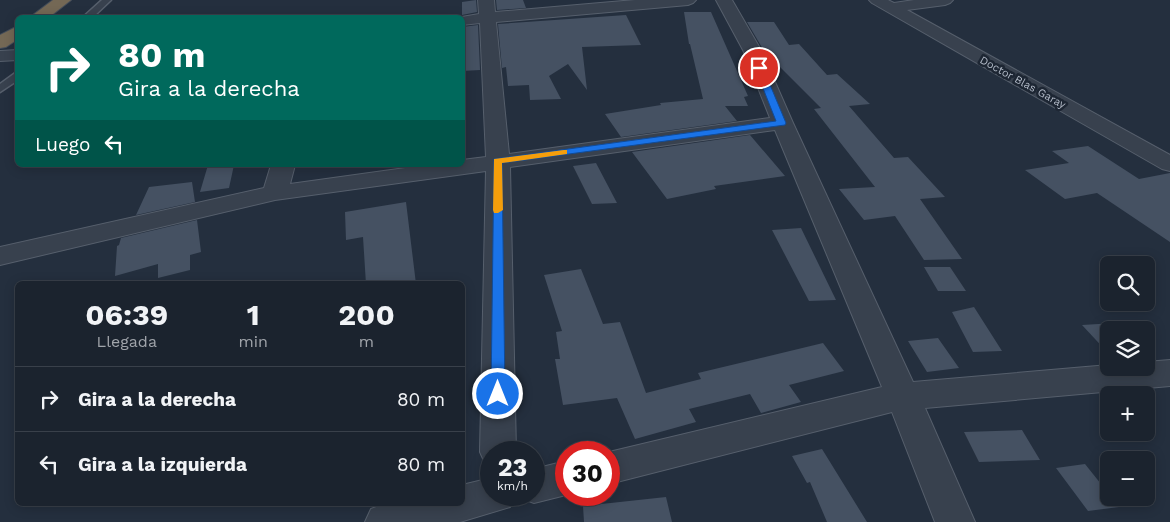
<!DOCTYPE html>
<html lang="es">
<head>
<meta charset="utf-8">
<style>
	:root { --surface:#1b232e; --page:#242b36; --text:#f1f3f6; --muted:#a0a4aa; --line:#39404a }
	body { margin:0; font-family:"Work Sans",sans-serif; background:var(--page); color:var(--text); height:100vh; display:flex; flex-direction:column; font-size:19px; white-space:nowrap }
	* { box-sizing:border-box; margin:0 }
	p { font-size:16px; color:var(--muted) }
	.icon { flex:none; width:28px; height:28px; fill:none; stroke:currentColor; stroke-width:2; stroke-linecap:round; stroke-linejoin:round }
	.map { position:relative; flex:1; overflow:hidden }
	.details { position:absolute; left:15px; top:281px; width:450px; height:225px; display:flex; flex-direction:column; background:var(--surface); border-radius:8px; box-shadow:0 2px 12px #0003,0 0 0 1px var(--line) }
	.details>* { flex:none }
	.hud { position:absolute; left:15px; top:15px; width:450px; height:152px; border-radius:8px; box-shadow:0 2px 12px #0003,0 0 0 1px var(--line); background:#00695c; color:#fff; overflow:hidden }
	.controls { position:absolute; left:1100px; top:256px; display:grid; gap:10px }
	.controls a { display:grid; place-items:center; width:55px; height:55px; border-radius:8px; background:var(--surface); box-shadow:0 2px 12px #0003,0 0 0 1px var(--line); font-size:25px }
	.speed { position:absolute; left:480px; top:441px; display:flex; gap:10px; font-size:25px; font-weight:700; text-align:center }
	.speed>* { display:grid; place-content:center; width:65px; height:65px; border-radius:50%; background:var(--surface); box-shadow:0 2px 12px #0003,0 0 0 1px var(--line); line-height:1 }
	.speed small { font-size:12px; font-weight:400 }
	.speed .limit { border:8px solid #d22; background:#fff; color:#111 }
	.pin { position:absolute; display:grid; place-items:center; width:42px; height:42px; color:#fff; margin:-21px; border:2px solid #fff; border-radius:50%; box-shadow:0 1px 5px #0007 }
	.me { position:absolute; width:55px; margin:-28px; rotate:0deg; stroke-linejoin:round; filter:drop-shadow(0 0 4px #0008) }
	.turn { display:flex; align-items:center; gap:18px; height:105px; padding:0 20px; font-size:22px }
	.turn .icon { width:65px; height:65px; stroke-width:2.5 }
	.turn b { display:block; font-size:35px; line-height:42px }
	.then { display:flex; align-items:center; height:48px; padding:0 20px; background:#0003; gap:10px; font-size:19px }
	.eta { display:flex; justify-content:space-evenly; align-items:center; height:85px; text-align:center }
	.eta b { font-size:30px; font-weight:700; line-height:35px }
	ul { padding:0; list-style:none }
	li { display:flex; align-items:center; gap:15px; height:65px; padding:0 20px; border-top:1px solid var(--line) }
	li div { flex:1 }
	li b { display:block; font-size:19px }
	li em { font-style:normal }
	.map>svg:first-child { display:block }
	.building { fill:#455162 }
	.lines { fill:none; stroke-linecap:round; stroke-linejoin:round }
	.lane-casing { stroke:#565f6c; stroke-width:3 }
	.street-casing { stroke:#565f6c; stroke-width:2 }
	.highway-casing { stroke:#434c59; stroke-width:2 }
	.lane { fill:#38414e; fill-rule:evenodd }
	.street { fill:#38414e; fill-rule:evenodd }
	.highway { fill:#746855; fill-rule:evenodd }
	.route { fill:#1a73e8; stroke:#114b97 }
	.slow { fill:#f59e0b }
	.labels { text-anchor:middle; stroke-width:5; stroke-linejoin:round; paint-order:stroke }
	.far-street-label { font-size:11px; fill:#b4bcc9; stroke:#1d2633 }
</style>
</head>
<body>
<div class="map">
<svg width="1170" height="522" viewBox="0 0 1170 522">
	<rect width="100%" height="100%" fill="#242f3e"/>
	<!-- building -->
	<path class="building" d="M476,0L477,12L462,15V2Z
		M496,0H523L526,8L497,10Z
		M684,12H711L748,96L744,97L748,106H725L737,121L621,137L605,114L661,105L660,103L703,99L690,44H689Z
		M626,15L641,45L582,47L587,90L568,64L549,76L561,99L530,100L529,85L508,86L506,67L502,68L498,24Z
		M747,22H774L789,45L799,44L827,75L837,74L870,104L849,106L894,158L908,157L945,197L920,199L962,259L924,260L895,216L864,220L839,189L875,187L814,109L821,108L764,51Z
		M478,25L480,70L462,71V27Z
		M750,135L785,176L714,186L716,189L667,199L632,152Z
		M1088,146L1139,179L1170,173V242L1097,193L1065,199L1025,170L1069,163L1052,151Z
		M596,163L617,203L592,204L573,166Z
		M208,165H234L229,188L200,192Z
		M192,182L195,202L136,215L149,187Z
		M406,202L416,284H366L363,237L346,240L345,212Z
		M197,220L201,252L190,255V270L158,278V264L115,276L117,246L119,245L121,238Z
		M801,228L836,300L809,301L772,230Z
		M924,267H950L966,291H938Z
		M581,269L603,324L620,322L646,393L701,379L698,373L823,343L844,371L789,385L801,402L761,413L750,394L689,409L696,422L635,439L617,398L563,405L555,359H560L556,332L562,331L544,275Z
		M974,307L1002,351L973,352L952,312Z
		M1115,323L1122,330H1109V354L1082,325Z
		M938,338L959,368L927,372L908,341Z
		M1022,430L1040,460L979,462L964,432Z
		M822,449L867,522H827L810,482L807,483L792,456Z
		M1085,464L1109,494V498H1112L1119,507L1088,511L1056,468Z
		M666,497L672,522H584L583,506Z"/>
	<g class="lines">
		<defs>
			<path id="lane" d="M102,0H111L92,18H82Z
				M18,71V80L0,92V84Z"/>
			<path id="street" d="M478,0H494L495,12L635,0H696L693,3L688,5L496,22L509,154L770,118L743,50L716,0H732L761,50L793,123L913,382L1109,365V368H1146V362L1170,360V386L925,408L975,522H935L892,412L609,484V452H606H609L882,387L775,130L510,167L516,452H491V465L485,463L480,452L486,171L275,200L0,265V247L264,188L271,165H295L290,184L427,165H462V160L486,157L480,23L462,25V18H456L479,14Z
				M869,0H888L894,3L914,0H953L950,3L945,5L907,10L1170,155V171L1162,169L872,3Z
				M18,50V60L0,61V51Z
				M566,461V495L534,503L521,498L519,495H534V469Z
				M491,478V495H515L510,507L460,522H365L371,509L384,504H462V485Z"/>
			<path id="highway" d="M53,0H71L48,18H29Z
				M18,26V39L6,47L0,48V35Z"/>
		</defs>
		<!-- lane casing -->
		<use href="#lane" class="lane-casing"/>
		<!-- street casing -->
		<use href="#street" class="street-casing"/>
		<!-- highway casing -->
		<use href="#highway" class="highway-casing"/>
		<!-- lane -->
		<use href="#lane" class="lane"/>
		<!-- street -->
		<use href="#street" class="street"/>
		<!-- highway -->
		<use href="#highway" class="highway"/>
	</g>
	<!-- route -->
	<path class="route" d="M759,66L763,68L786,123L785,125L502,163L505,394L503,398L498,400L493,398L491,394L494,159L776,121L755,68Z"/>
	<!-- slow -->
	<path class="slow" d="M564,150H567V154L502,163L503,210L498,213H494L493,210L494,159Z"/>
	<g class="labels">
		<!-- far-street labels -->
		<g class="far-street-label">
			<text transform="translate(1023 82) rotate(29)" y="4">Doctor Blas Garay</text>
		</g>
	</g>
</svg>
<div class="controls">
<a><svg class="icon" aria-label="search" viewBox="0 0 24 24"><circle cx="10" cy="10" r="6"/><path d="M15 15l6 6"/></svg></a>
<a><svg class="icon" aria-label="layers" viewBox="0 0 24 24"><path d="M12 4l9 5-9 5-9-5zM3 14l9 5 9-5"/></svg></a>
<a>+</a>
<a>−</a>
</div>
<div class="speed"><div>23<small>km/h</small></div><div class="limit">30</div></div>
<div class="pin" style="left:759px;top:68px;background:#d93025"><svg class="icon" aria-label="arrive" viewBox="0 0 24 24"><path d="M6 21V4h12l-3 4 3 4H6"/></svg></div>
<svg class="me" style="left:498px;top:394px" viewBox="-20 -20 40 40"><circle r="17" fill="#1a73e8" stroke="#fff" stroke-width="3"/><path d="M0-11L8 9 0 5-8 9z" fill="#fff"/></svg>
<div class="hud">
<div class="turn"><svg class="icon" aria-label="right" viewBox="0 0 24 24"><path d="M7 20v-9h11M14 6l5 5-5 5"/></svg><div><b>80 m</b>Gira a la derecha</div></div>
<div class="then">Luego<svg class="icon" aria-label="left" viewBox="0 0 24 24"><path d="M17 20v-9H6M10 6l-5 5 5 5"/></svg></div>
</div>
<section class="details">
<div class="eta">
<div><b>06:39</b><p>Llegada</p></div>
<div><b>1</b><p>min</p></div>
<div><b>200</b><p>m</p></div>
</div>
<ul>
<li><svg class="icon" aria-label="right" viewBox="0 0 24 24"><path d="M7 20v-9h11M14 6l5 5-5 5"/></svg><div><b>Gira a la derecha</b></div><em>80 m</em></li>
<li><svg class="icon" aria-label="left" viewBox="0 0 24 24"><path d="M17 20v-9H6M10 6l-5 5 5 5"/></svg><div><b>Gira a la izquierda</b></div><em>80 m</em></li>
</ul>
</section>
</div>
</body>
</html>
